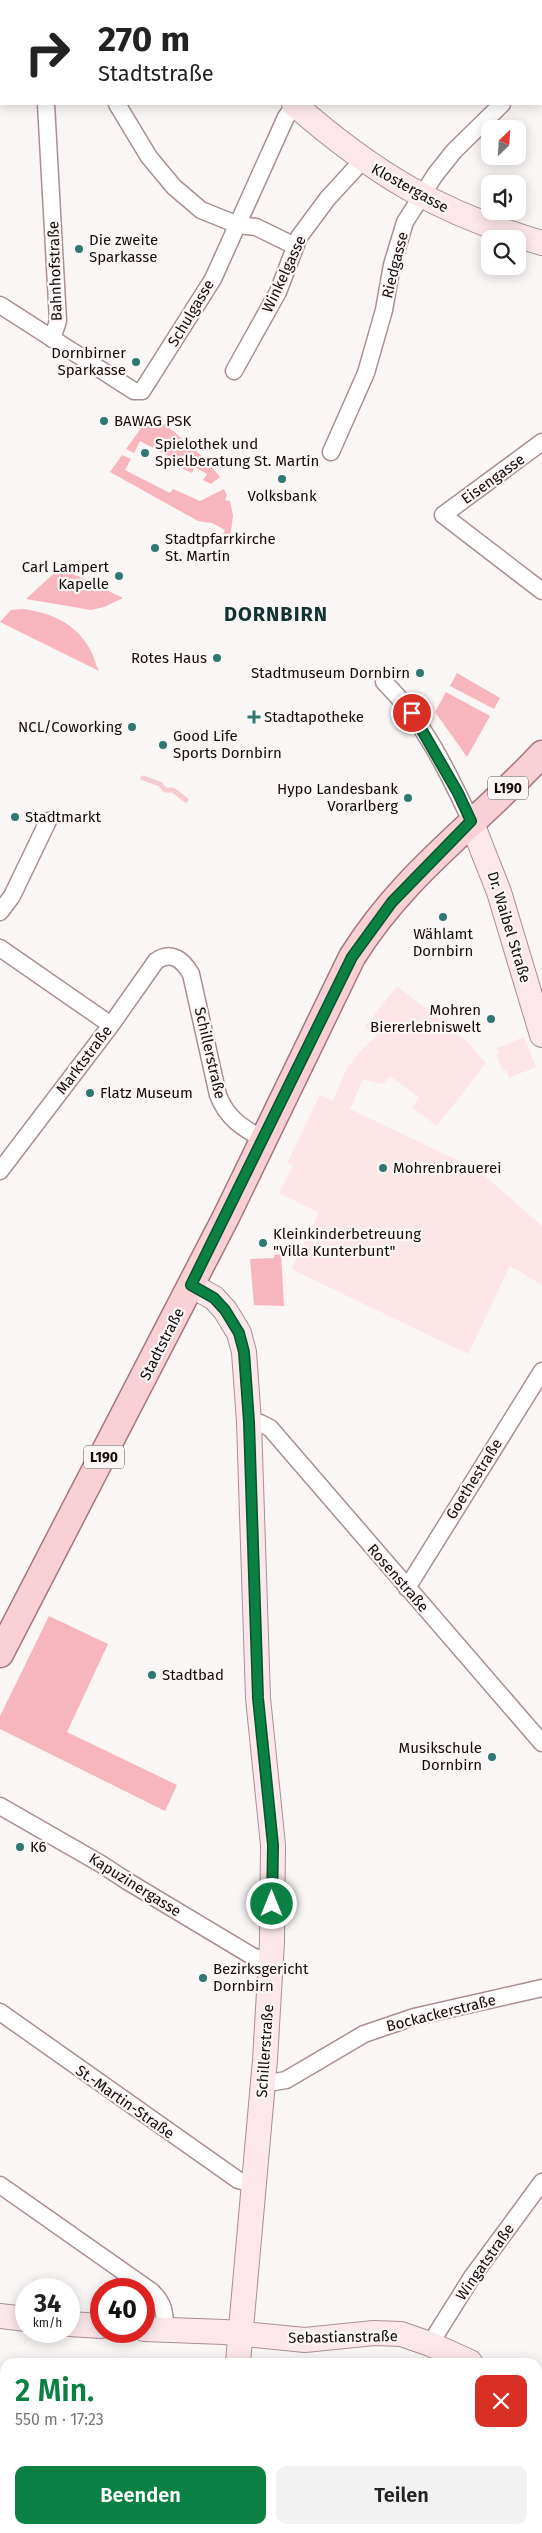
<!DOCTYPE html>
<html lang="de">
<head>
<meta charset="utf-8">
<style>
	:root { --surface:#fff; --page:#f2f2f2; --text:#222; --muted:#767676; --accent:#0b8043 }
	body { margin:0; font-family:"Fira Sans",sans-serif; background:var(--page); color:var(--text); height:100vh; display:flex; flex-direction:column; font-size:19px; white-space:nowrap }
	* { box-sizing:border-box; margin:0 }
	p { font-size:16px; color:var(--muted) }
	.icon { flex:none; width:28px; height:28px; fill:none; stroke:currentColor; stroke-width:2; stroke-linecap:round; stroke-linejoin:round }
	.map { position:relative; flex:1; overflow:hidden }
	.details { position:absolute; left:0px; top:2358px; width:542px; height:176px; display:flex; flex-direction:column; background:var(--surface); border-radius:15px 15px 0 0; box-shadow:0 2px 12px #0003 }
	.details>* { flex:none }
	.hud { position:absolute; left:0px; top:0px; width:542px; height:105px; box-shadow:0 2px 12px #0003; background:#fff; color:var(--text); overflow:hidden }
	.needle { width:32px; rotate:25deg }
	.tools { position:absolute; left:481px; top:120px; display:grid; gap:10px }
	.tools a { display:grid; place-items:center; width:45px; height:45px; border-radius:10px; background:var(--surface); box-shadow:0 2px 12px #0003; font-size:25px }
	.speed { position:absolute; left:15px; top:2278px; display:flex; gap:10px; font-size:25px; font-weight:700; text-align:center }
	.speed>* { display:grid; place-content:center; width:65px; height:65px; border-radius:50%; background:var(--surface); box-shadow:0 2px 12px #0003; line-height:1 }
	.speed small { font-size:12px; font-weight:400 }
	.speed .limit { border:8px solid #d22; background:#fff; color:#111 }
	.pin { position:absolute; display:grid; place-items:center; width:42px; height:42px; color:#fff; margin:-21px; border:2px solid #fff; border-radius:50%; box-shadow:0 1px 5px #0007 }
	.me { position:absolute; width:55px; margin:-28px; rotate:0deg; stroke-linejoin:round; filter:drop-shadow(0 0 4px #0008) }
	.turn { display:flex; align-items:center; gap:18px; height:105px; padding:0 15px; font-size:22px }
	.turn .icon { width:65px; height:65px; stroke-width:2.5 }
	.turn b { display:block; font-size:35px; line-height:42px }
	.round { display:grid; place-items:center; flex:none; width:52px; height:52px; border-radius:10px; background:var(--page) }
	.summary { display:flex; align-items:center; justify-content:space-between; height:85px; padding:0 15px }
	h1 { font-size:30px; font-weight:600; line-height:38px; color:var(--accent) }
	.action { display:flex; gap:10px; margin-top:auto; padding:10px 15px }
	.action a { flex:1; height:58px; border-radius:10px; background:var(--accent); color:#fff; font-size:20px; font-weight:600; line-height:58px; text-align:center }
	.action a+a { background:var(--page); color:var(--text) }
	.map>svg:first-child { display:block }
	.built { fill:#fce6e8 }
	.green { fill:#f7b5bd }
	.lines { fill:none; stroke-linecap:round; stroke-linejoin:round }
	.stream { stroke:#f5cbd0; stroke-width:5 }
	.street-casing { stroke:#a98f92; stroke-width:19 }
	.secondary-casing { stroke:#a98f92; stroke-width:26 }
	.primary-casing { stroke:#a6777c; stroke-width:29 }
	.street { stroke:#fff; stroke-width:16 }
	.secondary { stroke:#fce8ea; stroke-width:24 }
	.primary { stroke:#f9d0d5; stroke-width:26 }
	.route-casing { stroke:#07532c; stroke-width:12 }
	.route { stroke:#0b8043; stroke-width:9 }
	.poi-dot { fill:#2e7773; stroke:#fbf6f6; stroke-width:2 }
	.labels { text-anchor:middle; stroke-width:4.5; stroke-linejoin:round; paint-order:stroke }
	.shield { fill:#fbf6f6; stroke:#595152; stroke-width:1 }
	.shield-label { font-size:14px; font-weight:bold; fill:#130a0b }
	.street-label { font-size:15px; fill:#130a0b; stroke:#fbf6f6 }
	.poi-label { font-size:15px; fill:#130a0b; stroke:#fbf6f6; text-anchor:start }
	.district-label { font-size:20px; font-weight:bold; letter-spacing:1px; fill:#103332; stroke:#fbf6f6 }
</style>
</head>
<body>
<div class="map">
<svg width="542" height="2533" viewBox="0 0 542 2533">
	<rect width="100%" height="100%" fill="#fbf6f6"/>
	<!-- built -->
	<path class="built" d="M397,986L466,1040L486,1063L437,1126L412,1107L419,1098L390,1076L383,1084L363,1080L350,1109L478,1170L542,1226V1285L510,1266L468,1354L291,1269L319,1213L279,1193L293,1166L287,1163L320,1095L333,1101L347,1068L361,1050L377,1036L365,1027Z
		M524,1037L536,1067L509,1078L506,1070L503,1071L496,1055L499,1053L497,1048Z"/>
	<!-- green -->
	<path class="green" d="M144,424L153,428L165,424L203,457L220,477L211,484L203,480L207,474L195,467L192,473L183,469L184,464L140,441L134,453L126,449Z
		M122,455L131,459L125,470L170,493L173,489L200,501L224,489L227,495L225,500L230,501L233,516L229,545L219,543L225,530L212,523L198,521L110,472Z
		M65,570L123,598L104,607L91,610L26,599L53,574Z
		M23,609C52,613 75,623 90,649C94,656 95,664 99,671L0,622L11,610Z
		M457,673L500,698L494,709L450,686Z
		M446,692L490,716L467,757L435,712Z
		M281,1254L284,1306L254,1305L250,1259L274,1258V1255Z
		M49,1616L108,1644L67,1732L177,1785L165,1811L0,1729V1716Z"/>
	<g class="lines">
		<!-- stream -->
		<path class="stream" d="M143,778L160,784L165,790H173L186,800"/>
		<defs>
			<path id="street" d="M44,1V0
				M541,73L542,72
				M46,104L58,321L52,339
				M117,104L149,157L174,187L201,210L238,225L256,227L295,246
				M0,305L134,391H142L213,279L286,117L295,105
				M234,371L278,292L299,237L328,198L362,161
				M542,442L443,515L542,591
				M331,452L366,373L384,310L392,265L405,222L435,175L454,151L502,104
				M384,682C423,720 448,772 471,821
				M0,912L12,896L48,821
				M0,948L111,1025
				M0,1171L111,1025L156,961C171,950 183,960 191,974L218,1095C227,1119 243,1128 264,1140
				M249,1422L260,1423L270,1428L542,1743
				M407,1588L542,1371
				M0,1806L101,1864L127,1881L252,1956L270,1962
				M0,2012L238,2180L254,2184
				M263,2084L286,2080L364,2034L414,2017L542,1988
				M0,2185L151,2291C164,2303 165,2312 165,2330
				M430,2344L472,2277L542,2182"/>
			<path id="secondary" d="M125,0L127,1
				M31,1L32,0
				M0,18L1,17
				M294,104C374,174 439,213 542,243
				M471,821L499,892L542,1035
				M191,1285L214,1298L225,1310L239,1333L244,1352L249,1422L258,1698L273,1845L272,1941L265,2060L238,2362
				M0,2316L26,2319
				M69,2324L101,2326
				M144,2329L224,2332L305,2340L374,2333L401,2334L430,2344L470,2362
				M538,2395L542,2396
				M216,2533V2529"/>
			<path id="primary" d="M0,1654L226,1217L352,957C404,873 477,824 542,754"/>
		</defs>
		<!-- street casing -->
		<use href="#street" class="street-casing"/>
		<!-- secondary casing -->
		<use href="#secondary" class="secondary-casing"/>
		<!-- primary casing -->
		<use href="#primary" class="primary-casing"/>
		<!-- street -->
		<use href="#street" class="street"/>
		<!-- secondary -->
		<use href="#secondary" class="secondary"/>
		<!-- primary -->
		<use href="#primary" class="primary"/>
	</g>
	<g class="lines">
		<defs>
			<path id="route" d="M272,1904L273,1845L258,1698L249,1422L244,1352L239,1333L225,1310L214,1298L191,1285L352,957L392,902L471,821L458,793L412,713"/>
		</defs>
		<!-- route casing -->
		<use href="#route" class="route-casing"/>
		<!-- route -->
		<use href="#route" class="route"/>
	</g>
	<!-- markers -->
	<g class="poi-dot">
		<circle cx="79" cy="249" r="5"/>
		<circle cx="136" cy="362" r="5"/>
		<circle cx="104" cy="421" r="5"/>
		<circle cx="145" cy="453" r="5"/>
		<circle cx="282" cy="479" r="5"/>
		<circle cx="155" cy="548" r="5"/>
		<circle cx="119" cy="576" r="5"/>
		<circle cx="217" cy="658" r="5"/>
		<circle cx="420" cy="673" r="5"/>
		<path d="M251.5 709.5h5v5h5v5h-5v5h-5v-5h-5v-5h5z"/>
		<circle cx="132" cy="727" r="5"/>
		<circle cx="163" cy="745" r="5"/>
		<circle cx="408" cy="798" r="5"/>
		<circle cx="15" cy="817" r="5"/>
		<circle cx="443" cy="917" r="5"/>
		<circle cx="491" cy="1019" r="5"/>
		<circle cx="90" cy="1093" r="5"/>
		<circle cx="383" cy="1168" r="5"/>
		<circle cx="263" cy="1243" r="5"/>
		<circle cx="152" cy="1675" r="5"/>
		<circle cx="492" cy="1757" r="5"/>
		<circle cx="20" cy="1847" r="5"/>
		<circle cx="203" cy="1978" r="5"/>
	</g>
	<g class="labels">
		<!-- shield labels -->
		<g class="shield">
			<rect x="488" y="776.5" width="40" height="23" rx="4"/>
			<rect x="84" y="1445.5" width="40" height="23" rx="4"/>
		</g>
		<g class="shield-label">
			<text x="508" y="793">L190</text>
			<text x="104" y="1462">L190</text>
		</g>
		<!-- street labels -->
		<g class="street-label">
			<text transform="translate(410 188) rotate(29)" y="5">Klostergasse</text>
			<text transform="translate(395 265) rotate(-76)" y="5">Riedgasse</text>
			<text transform="translate(55 271) rotate(-92)" y="5">Bahnhofstraße</text>
			<text transform="translate(284 274) rotate(-65)" y="5">Winkelgasse</text>
			<text transform="translate(191 313) rotate(-59)" y="5">Schulgasse</text>
			<text transform="translate(493 479) rotate(-36)" y="5">Eisengasse</text>
			<text transform="translate(509 927) rotate(73)" y="5">Dr. Waibel Straße</text>
			<text transform="translate(210 1053) rotate(77)" y="5">Schillerstraße</text>
			<text transform="translate(84 1060) rotate(-53)" y="5">Marktstraße</text>
			<text transform="translate(162 1344) rotate(-63)" y="5">Stadtstraße</text>
			<text transform="translate(474 1479) rotate(-58)" y="5">Goethestraße</text>
			<text transform="translate(398 1578) rotate(49)" y="5">Rosenstraße</text>
			<text transform="translate(135 1885) rotate(32)" y="5">Kapuzinergasse</text>
			<text transform="translate(441 2013) rotate(-14)" y="5">Bockackerstraße</text>
			<text transform="translate(265 2051) rotate(-86)" y="5">Schillerstraße</text>
			<text transform="translate(125 2102) rotate(35)" y="5">St.-Martin-Straße</text>
			<text transform="translate(485 2262) rotate(-55)" y="5">Wingatstraße</text>
			<text transform="translate(343 2337) rotate(-1)" y="5">Sebastianstraße</text>
		</g>
		<!-- poi labels -->
		<g class="poi-label">
			<text x="89" y="245">Die zweite<tspan x="89" dy="17">Sparkasse</tspan></text>
			<text x="126" y="358" text-anchor="end">Dornbirner<tspan x="126" dy="17">Sparkasse</tspan></text>
			<text x="114" y="426">BAWAG PSK</text>
			<text x="155" y="449">Spielothek und<tspan x="155" dy="17">Spielberatung St. Martin</tspan></text>
			<text x="282" y="501" text-anchor="middle">Volksbank</text>
			<text x="165" y="544">Stadtpfarrkirche<tspan x="165" dy="17">St. Martin</tspan></text>
			<text x="109" y="572" text-anchor="end">Carl Lampert<tspan x="109" dy="17">Kapelle</tspan></text>
			<text x="207" y="663" text-anchor="end">Rotes Haus</text>
			<text x="410" y="678" text-anchor="end">Stadtmuseum Dornbirn</text>
			<text x="264" y="722">Stadtapotheke</text>
			<text x="122" y="732" text-anchor="end">NCL/Coworking</text>
			<text x="173" y="741">Good Life<tspan x="173" dy="17">Sports Dornbirn</tspan></text>
			<text x="398" y="794" text-anchor="end">Hypo Landesbank<tspan x="398" dy="17">Vorarlberg</tspan></text>
			<text x="25" y="822">Stadtmarkt</text>
			<text x="443" y="939" text-anchor="middle">Wählamt<tspan x="443" dy="17">Dornbirn</tspan></text>
			<text x="481" y="1015" text-anchor="end">Mohren<tspan x="481" dy="17">Biererlebniswelt</tspan></text>
			<text x="100" y="1098">Flatz Museum</text>
			<text x="393" y="1173">Mohrenbrauerei</text>
			<text x="273" y="1239">Kleinkinderbetreuung<tspan x="273" dy="17">"Villa Kunterbunt"</tspan></text>
			<text x="162" y="1680">Stadtbad</text>
			<text x="482" y="1753" text-anchor="end">Musikschule<tspan x="482" dy="17">Dornbirn</tspan></text>
			<text x="30" y="1852">K6</text>
			<text x="213" y="1974">Bezirksgericht<tspan x="213" dy="17">Dornbirn</tspan></text>
		</g>
		<!-- district labels -->
		<g class="district-label">
			<text x="276" y="621">DORNBIRN</text>
		</g>
	</g>
</svg>
<div class="tools">
<a><svg class="needle" viewBox="-14 -14 28 28"><path d="M0-13l5 13h-10z" fill="#e53935"/><path d="M0 13l5-13h-10z" fill="#767676"/></svg></a>
<a><svg class="icon" aria-label="sound" viewBox="0 0 24 24"><path d="M4 9h4l5-4v14l-5-4H4zM17 9q2 3 0 6"/></svg></a>
<a><svg class="icon" aria-label="search" viewBox="0 0 24 24"><circle cx="10" cy="10" r="6"/><path d="M15 15l6 6"/></svg></a>
</div>
<div class="speed"><div>34<small>km/h</small></div><div class="limit">40</div></div>
<div class="pin" style="left:412px;top:713px;background:#d93025"><svg class="icon" aria-label="arrive" viewBox="0 0 24 24"><path d="M6 21V4h12l-3 4 3 4H6"/></svg></div>
<svg class="me" style="left:272px;top:1904px" viewBox="-20 -20 40 40"><circle r="17" fill="#0b8043" stroke="#fff" stroke-width="3"/><path d="M0-11L8 9 0 5-8 9z" fill="#fff"/></svg>
<div class="hud">
<div class="turn"><svg class="icon" aria-label="right" viewBox="0 0 24 24"><path d="M7 20v-9h11M14 6l5 5-5 5"/></svg><div><b>270 m</b>Stadtstraße</div></div>
</div>
<section class="details">
<div class="summary"><div><h1>2 Min.</h1><p>550 m · 17:23</p></div><a class="round" style="background:#d93025;color:#fff"><svg class="icon" aria-label="close" viewBox="0 0 24 24"><path d="M6 6l12 12M18 6L6 18"/></svg></a></div>
<div class="action"><a>Beenden</a><a>Teilen</a></div>
</section>
</div>
</body>
</html>
